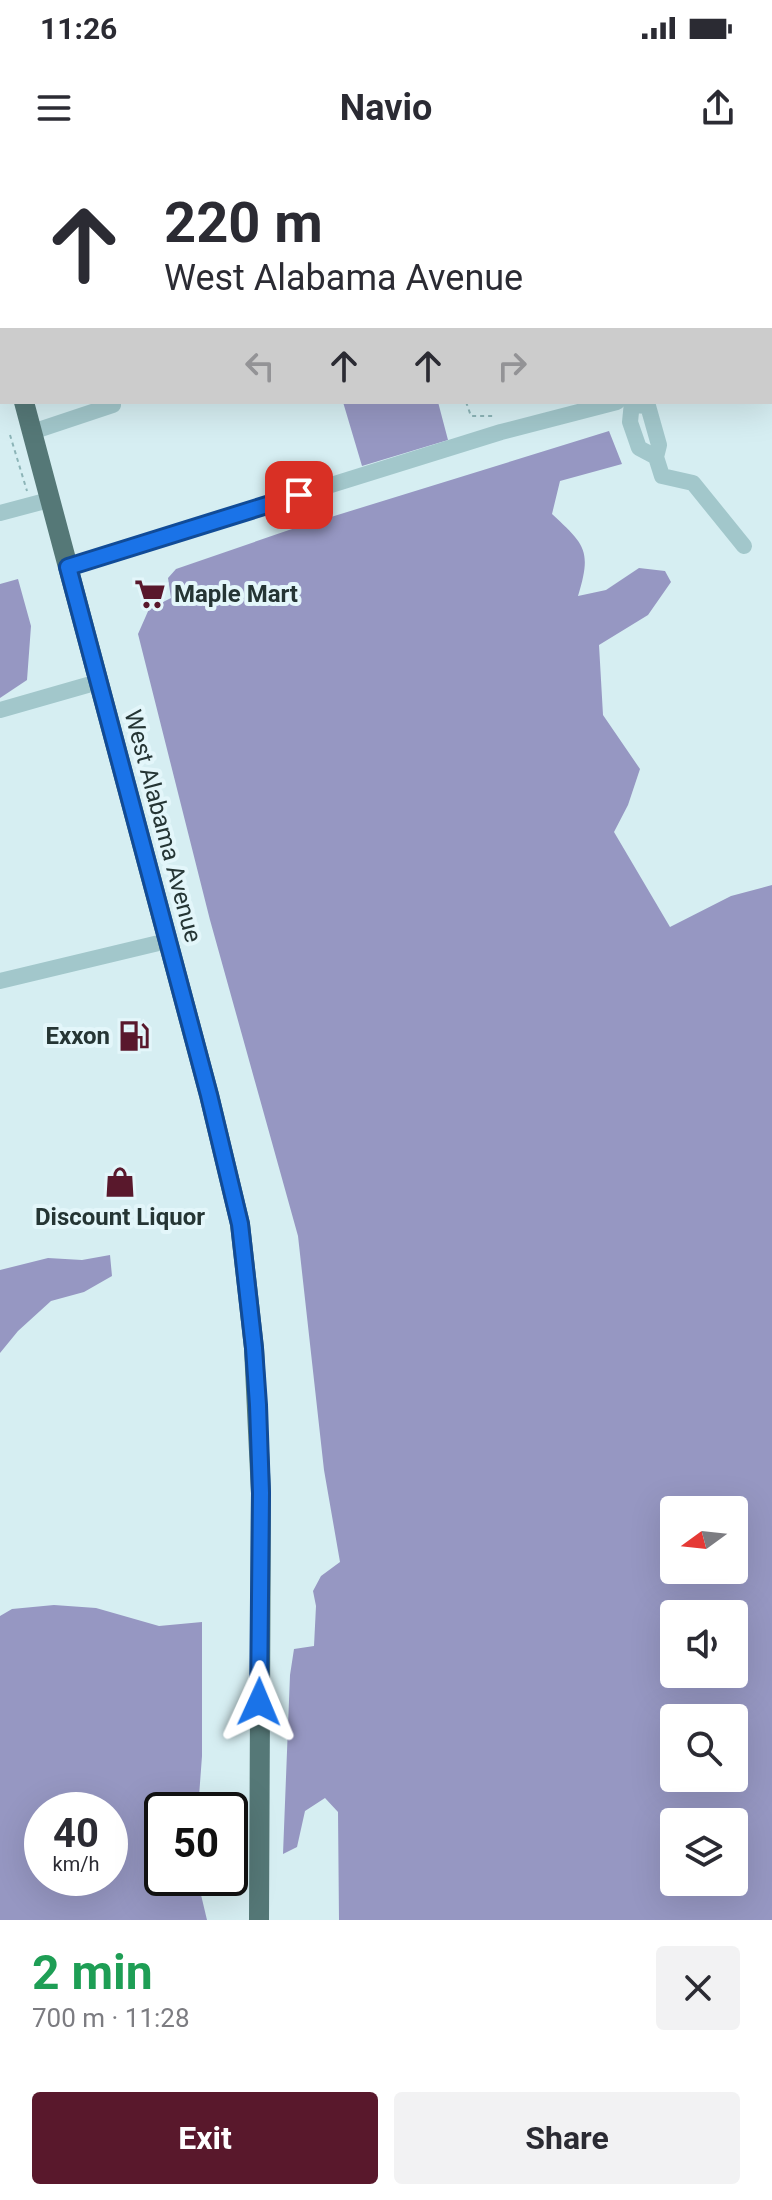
<!DOCTYPE html>
<html lang="en">
<head>
<meta charset="utf-8">
<style>
	:root { --surface:#fff; --page:#f2f2f3; --text:#2b2b33; --muted:#7c7c81; --accent:#59182c }
	body { margin:0; font-family:Roboto,sans-serif; background:var(--page); color:var(--text); height:100vh; display:flex; flex-direction:column; font-size:30px; white-space:nowrap }
	* { box-sizing:border-box; margin:0 }
	p { font-size:26px; color:var(--muted) }
	.icon { flex:none; width:44px; height:44px; fill:none; stroke:currentColor; stroke-width:2; stroke-linecap:round; stroke-linejoin:round }
	.map { position:relative; height:1760px; overflow:hidden }
	.drawer { display:flex; flex-direction:column; background:var(--surface); flex:1 }
	.drawer>* { flex:none }
	.banner { position:absolute; left:0px; top:0px; width:772px; height:244px; box-shadow:0 8px 32px #0002; background:#fff; color:var(--text); overflow:hidden }
	.needle { width:52px; rotate:255deg }
	.controls { position:absolute; left:660px; top:1336px; display:grid; gap:16px }
	.controls a { display:grid; place-items:center; width:88px; height:88px; border-radius:8px; background:var(--surface); box-shadow:0 8px 32px #0002; font-size:40px }
	.speed { position:absolute; left:24px; top:1632px; display:flex; gap:16px; font-size:40px; font-weight:700; text-align:center }
	.speed>* { display:grid; place-content:center; width:104px; height:104px; border-radius:50%; background:var(--surface); box-shadow:0 8px 32px #0002; line-height:1 }
	.speed small { font-size:20px; font-weight:400 }
	.speed .limit { border:4px solid #111; border-radius:12px; background:#fff; color:#111 }
	.pin { position:absolute; display:grid; place-items:center; width:68px; height:68px; color:#fff; margin:-34px; border-radius:16px; box-shadow:0 4px 12px #0006 }
	.me { position:absolute; width:88px; margin:-44px; rotate:1deg; stroke-linejoin:round; filter:drop-shadow(0 0 6px #0008) }
	.turn { display:flex; align-items:center; gap:28px; height:168px; padding:0 32px; font-size:36px }
	.turn .icon { width:104px; height:104px; stroke-width:2.5 }
	.turn b { display:block; font-size:56px; line-height:68px }
	.lanes { display:flex; align-items:center; height:76px; padding:0 32px; background:#0003; justify-content:center; gap:40px; direction:ltr }
	.lanes .off { opacity:.35 }
	.round { display:grid; place-items:center; flex:none; width:84px; height:84px; border-radius:8px; background:var(--page) }
	.overview { display:flex; align-items:center; justify-content:space-between; height:136px; padding:0 32px }
	h1 { font-size:48px; font-weight:700; line-height:60px; color:#1e9e55 }
	.action { display:flex; gap:16px; margin-top:auto; padding:16px 32px }
	.action a { flex:1; height:92px; border-radius:8px; background:var(--accent); color:#fff; font-size:32px; font-weight:700; line-height:92px; text-align:center }
	.action a+a { background:var(--page); color:var(--text) }
	.status { display:flex; justify-content:space-between; align-items:center; height:56px; padding:0 40px; background:var(--surface); direction:ltr }
	.status svg { height:22px; fill:currentColor }
	header { display:flex; justify-content:space-between; align-items:center; height:104px; padding:0 32px; background:var(--surface); font-size:36px; font-weight:700 }
	.map>svg:first-child { display:block }
	.green { fill:#9697c2; fill-rule:evenodd }
	.lines { fill:none; stroke-linecap:round; stroke-linejoin:round }
	.path { stroke:#8cb4b7; stroke-width:2; stroke-dasharray:4 4; stroke-linecap:butt }
	.minor { stroke:#a2c7cb; stroke-width:16 }
	.major { stroke:#557877; stroke-width:20 }
	.rail-casing { stroke:#253534; stroke-width:7 }
	.rail { stroke:#e3f6fa; stroke-width:4; stroke-dasharray:12; stroke-linecap:butt }
	.route-casing { stroke:#114b97; stroke-width:20 }
	.route { stroke:#1a73e8; stroke-width:14 }
	.labels { text-anchor:middle; stroke-width:8; stroke-linejoin:round; paint-order:stroke }
	.poi-label { font-size:24px; font-weight:bold; fill:#253534; stroke:#e3f6fa; text-anchor:start }
	.street-label { font-size:24px; fill:#253534; stroke:#e3f6fa }
</style>
</head>
<body>
<div class="status"><b>11:26</b><svg viewBox="0 0 49 12"><path d="M0 12V9h3v3zM5 12V6h3v6zM10 12V3h3v9zM15 12V0h3v12zM26 1h20v11H26zM47 4h2v5h-2z"/></svg></div>
<header><svg class="icon" aria-label="menu" viewBox="0 0 24 24"><path d="M4 6h16M4 12h16M4 18h16"/></svg>Navio<svg class="icon" aria-label="share" viewBox="0 0 24 24"><path d="M12 15V3M7 8l5-5 5 5M5 13v7h14v-7"/></svg></header>
<div class="map">
<svg width="772" height="1760" viewBox="0 0 772 1760">
	<rect width="100%" height="100%" fill="#d6eef2"/>
	<!-- green -->
	<path class="green" d="M343,242H438L448,280L362,306Z
		M609,271L622,304L560,321L552,354C585,385 592,390 578,436L606,430L639,408L665,411L671,422L648,455L599,485L603,555L640,609L628,645L614,672L670,767L731,736L772,725V1760H339L338,1652L325,1638L305,1651L297,1687L283,1694L290,1515L294,1489L314,1486L316,1446L313,1431L321,1416L340,1402L324,1310L298,1076L210,760L138,474L149,449L171,438L168,418L176,409L289,370ZM734,1350V1410H674V1350ZM674,1454H734V1514H674ZM734,1558V1618H674V1558ZM734,1662V1722H674V1662Z
		M18,419L31,466L27,520L0,538V424Z
		M110,1095L112,1116L84,1132L51,1141L18,1171L0,1193V1110L48,1098L82,1100Z
		M54,1445L96,1448L159,1466L202,1462V1596L198,1650H162V1718H197L207,1760H0V1456L12,1449ZM110,1650V1718H42V1650Z"/>
	<g class="lines">
		<!-- path -->
		<path class="path" d="M757,0V2
			M770,51L772,57
			M466,242L471,256H495
			M10,275L27,331"/>
		<!-- minor -->
		<path class="minor" d="M188,0L189,2
			M493,0V2
			M34,2L42,0
			M0,11H2
			M770,203L772,202
			M632,242L630,262L639,288L656,297
			M633,245L648,246L659,285L656,297L662,316L693,323L744,386
			M32,272L113,245
			M0,353L49,340
			M68,407L501,272L617,242
			M0,550L98,522
			M0,821L167,781"/>
		<!-- major -->
		<path class="major" d="M0,152L2,160
			M24,242L209,935L240,1064L254,1188L261,1333L259,1760"/>
		<defs>
			<path id="rail" d="M729,0L730,2
				M770,143L772,150"/>
		</defs>
		<!-- rail casing -->
		<use href="#rail" class="rail-casing"/>
		<!-- rail -->
		<use href="#rail" class="rail"/>
	</g>
	<g class="lines">
		<defs>
			<path id="route" d="M259,1542L261,1333L258,1245L254,1188L240,1064L209,935L68,407L299,335"/>
		</defs>
		<!-- route casing -->
		<use href="#route" class="route-casing"/>
		<!-- route -->
		<use href="#route" class="route"/>
	</g>
	<!-- icons -->
	<defs>
		<symbol id="supermarket-bare" viewBox="-9 -9 18 18"><path d="M-6-5.5h2.5l.6 2H6L4.5 2H-2.5L-4.4-4H-6ZM-1.5 3.2a1.3 1.3 0 1 0 .1 0ZM3 3.2a1.3 1.3 0 1 0 .1 0Z" fill="#59182c" stroke="#e3f6fa" stroke-width="2.5" paint-order="stroke"/></symbol>
		<symbol id="fuel-bare" viewBox="-9 -9 18 18"><path d="M-5.5-6h7V0h2V4h1.3V-2.5L3-4.5l.8-.8L6-3V5H2.5V1h-1V6h-7ZM-4.2-4.7v3.2H.2V-4.7Z" fill="#59182c" stroke="#e3f6fa" stroke-width="2.5" paint-order="stroke"/></symbol>
		<symbol id="shop-bare" viewBox="-9 -9 18 18"><path d="M-5-2.5h2.3a2.7 3.5 0 0 1 5.4 0H5L5.5 6h-11ZM-1.5-2.5h3a1.5 2.3 0 0 0-3 0Z" fill="#59182c" stroke="#e3f6fa" stroke-width="2.5" paint-order="stroke"/></symbol>
	</defs>
	<g fill-rule="evenodd">
		<use href="#supermarket-bare" x="128" y="412" width="44" height="44"/>
		<use href="#fuel-bare" x="112" y="854" width="44" height="44"/>
		<use href="#shop-bare" x="98" y="1000" width="44" height="44"/>
	</g>
	<g class="labels">
		<!-- poi labels -->
		<g class="poi-label">
			<text x="174" y="442">Maple Mart</text>
			<text x="110" y="884" text-anchor="end">Exxon</text>
			<text x="120" y="1065" text-anchor="middle">Discount Liquor</text>
		</g>
		<!-- street labels -->
		<g class="street-label">
			<text transform="translate(163 666) rotate(75)" y="8">West Alabama Avenue</text>
		</g>
	</g>
</svg>
<div class="controls">
<a><svg class="needle" viewBox="-14 -14 28 28"><path d="M0-13l5 13h-10z" fill="#e53935"/><path d="M0 13l5-13h-10z" fill="#7c7c81"/></svg></a>
<a><svg class="icon" aria-label="sound" viewBox="0 0 24 24"><path d="M4 9h4l5-4v14l-5-4H4zM17 9q2 3 0 6"/></svg></a>
<a><svg class="icon" aria-label="search" viewBox="0 0 24 24"><circle cx="10" cy="10" r="6"/><path d="M15 15l6 6"/></svg></a>
<a><svg class="icon" aria-label="layers" viewBox="0 0 24 24"><path d="M12 4l9 5-9 5-9-5zM3 14l9 5 9-5"/></svg></a>
</div>
<div class="speed"><div>40<small>km/h</small></div><div class="limit">50</div></div>
<div class="pin" style="left:299px;top:335px;background:#d93025"><svg class="icon" aria-label="arrive" viewBox="0 0 24 24"><path d="M6 21V4h12l-3 4 3 4H6"/></svg></div>
<svg class="me" style="left:259px;top:1542px" viewBox="-20 -20 40 40"><path d="M0-17L14 15 0 8-14 15z" fill="#1a73e8" stroke="#fff" stroke-width="4"/></svg>
<div class="banner">
<div class="turn"><svg class="icon" aria-label="ahead" viewBox="0 0 24 24"><path d="M12 20V5M6 11l6-6 6 6"/></svg><div><b>220 m</b>West Alabama Avenue</div></div>
<div class="lanes"><svg class="icon off" aria-label="left" viewBox="0 0 24 24"><path d="M17 20v-9H6M10 6l-5 5 5 5"/></svg><svg class="icon" aria-label="ahead" viewBox="0 0 24 24"><path d="M12 20V5M6 11l6-6 6 6"/></svg><svg class="icon" aria-label="ahead" viewBox="0 0 24 24"><path d="M12 20V5M6 11l6-6 6 6"/></svg><svg class="icon off" aria-label="right" viewBox="0 0 24 24"><path d="M7 20v-9h11M14 6l5 5-5 5"/></svg></div>
</div>
</div>
<section class="drawer">
<div class="overview"><div><h1>2 min</h1><p>700 m · 11:28</p></div><a class="round"><svg class="icon" aria-label="close" viewBox="0 0 24 24"><path d="M6 6l12 12M18 6L6 18"/></svg></a></div>
<div class="action"><a>Exit</a><a>Share</a></div>
</section>
</body>
</html>
